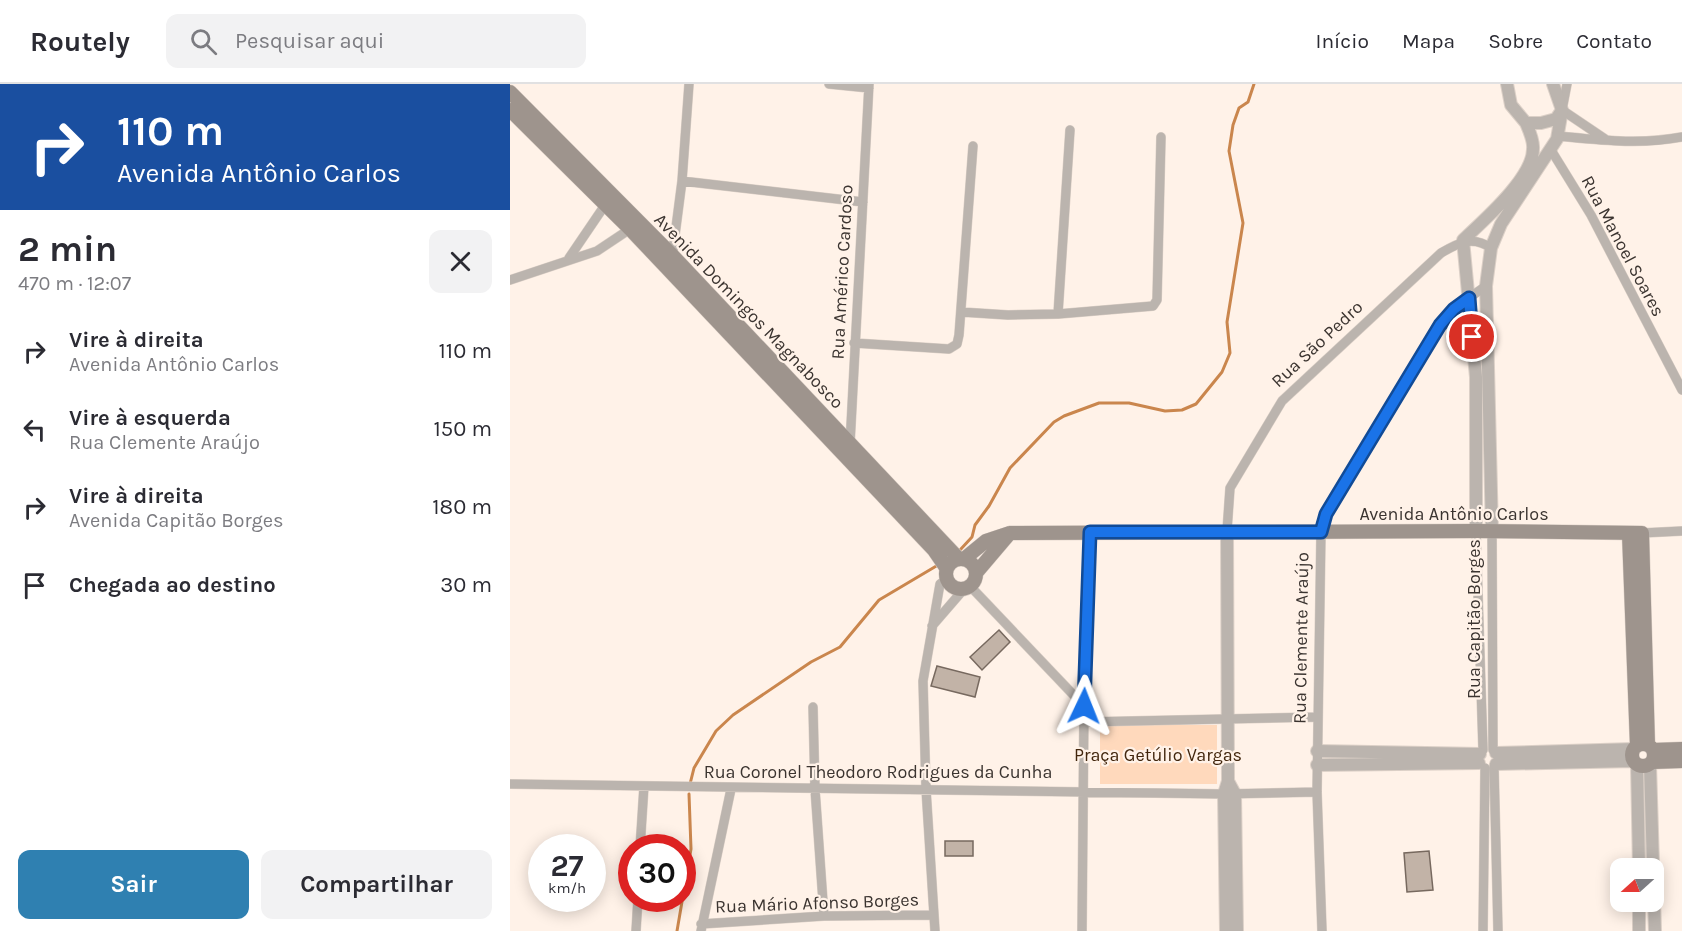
<!DOCTYPE html>
<html lang="pt">
<head>
<meta charset="utf-8">
<style>
	:root { --surface:#fff; --page:#f2f2f3; --text:#2b2b33; --muted:#7c7c81; --line:#e1e1e2; --accent:#2f80b1 }
	body { margin:0; font-family:Karla,sans-serif; background:var(--page); color:var(--text); height:100vh; display:flex; flex-direction:column; font-size:22px; white-space:nowrap }
	* { box-sizing:border-box; margin:0 }
	p { font-size:20px; color:var(--muted) }
	.icon { flex:none; width:33px; height:33px; fill:none; stroke:currentColor; stroke-width:2; stroke-linecap:round; stroke-linejoin:round }
	.map { position:relative; flex:1; overflow:hidden }
	.sheet { display:flex; flex-direction:column; background:var(--surface); width:510px }
	.sheet>* { flex:none }
	.banner { background:#1a4fa0; color:#fff; overflow:hidden }
	.needle { width:39px; rotate:249deg }
	.buttons { position:absolute; left:1100px; top:774px; display:grid; gap:12px }
	.buttons a { display:grid; place-items:center; width:54px; height:54px; border-radius:12px; background:var(--surface); box-shadow:0 3px 15px #0003; font-size:30px }
	.speed { position:absolute; left:18px; top:750px; display:flex; gap:12px; font-size:30px; font-weight:700; text-align:center }
	.speed>* { display:grid; place-content:center; width:78px; height:78px; border-radius:50%; background:var(--surface); box-shadow:0 3px 15px #0003; line-height:1 }
	.speed small { font-size:15px; font-weight:400 }
	.speed .limit { border:9px solid #d22; background:#fff; color:#111 }
	.pin { position:absolute; display:grid; place-items:center; width:51px; height:51px; color:#fff; margin:-26px; border:3px solid #fff; border-radius:50%; box-shadow:0 2px 6px #0007 }
	.me { position:absolute; width:66px; margin:-33px; rotate:2deg; stroke-linejoin:round; filter:drop-shadow(0 0 4px #0008) }
	.turn { display:flex; align-items:center; gap:21px; height:126px; padding:0 18px; font-size:27px }
	.turn .icon { width:78px; height:78px; stroke-width:2.5 }
	.turn b { display:block; font-size:42px; line-height:51px }
	.round { display:grid; place-items:center; flex:none; width:63px; height:63px; border-radius:12px; background:var(--page) }
	.head { display:flex; align-items:center; justify-content:space-between; height:102px; padding:0 18px }
	h1 { font-size:36px; font-weight:700; line-height:45px }
	.primary-button { display:flex; gap:12px; margin-top:auto; padding:12px 18px }
	.primary-button a { flex:1; height:69px; border-radius:12px; background:var(--accent); color:#fff; font-size:24px; font-weight:700; line-height:69px; text-align:center }
	.primary-button a+a { background:var(--page); color:var(--text) }
	ul { padding:0; list-style:none }
	li { display:flex; align-items:center; gap:18px; height:78px; padding:0 18px }
	li div { flex:1 }
	li b { display:block; font-size:22px }
	li em { font-style:normal }
	header { display:flex; align-items:center; gap:36px; box-sizing:border-box; height:84px; padding:0 30px; background:var(--surface); border-bottom:2px solid var(--line) }
	header strong { font-size:28px }
	nav { display:flex; gap:33px; margin-inline-start:auto; font-size:21px }
	.search { width:420px; height:54px; background:var(--page); display:flex; align-items:center; gap:15px; box-sizing:border-box; padding:0 21px; border-radius:12px; color:var(--muted); font-size:22px }
	main { display:flex; flex:1; min-height:0 }
	.map>svg:first-child { display:block }
	.green { fill:#ffd9bc }
	.lines { fill:none; stroke-linecap:round; stroke-linejoin:round }
	.stream { stroke:#ca864d; stroke-width:3 }
	.building { fill:#c2b3a7; stroke:#77695f; stroke-width:1.5 }
	.minor-casing { stroke:#dcd0c7; stroke-width:10 }
	.tertiary-casing { stroke:#dcd0c7; stroke-width:14 }
	.secondary-casing { stroke:#dcd0c7; stroke-width:15 }
	.minor { stroke:#bbb4ae; stroke-width:9 }
	.tertiary { stroke:#bbb4ae; stroke-width:12 }
	.secondary { stroke:#9e948d; stroke-width:14 }
	.route-casing { stroke:#114b97; stroke-width:15 }
	.route { stroke:#1a73e8; stroke-width:10 }
	.labels { text-anchor:middle; stroke-width:4.5; stroke-linejoin:round; paint-order:stroke }
	.street-label { font-size:18px; fill:#3b3430; stroke:#fff2e8 }
	.park-label { font-size:18px; fill:#42260d; stroke:#fff2e8 }
</style>
</head>
<body>
<header>
<strong>Routely</strong>
<div class="search"><svg class="icon" aria-label="search" viewBox="0 0 24 24"><circle cx="10" cy="10" r="6"/><path d="M15 15l6 6"/></svg>Pesquisar aqui</div>
<nav><a>Início</a><a>Mapa</a><a>Sobre</a><a>Contato</a></nav>
</header>
<main>
<section class="sheet">
<div class="banner">
<div class="turn"><svg class="icon" aria-label="right" viewBox="0 0 24 24"><path d="M7 20v-9h11M14 6l5 5-5 5"/></svg><div><b>110 m</b>Avenida Antônio Carlos</div></div>
</div>
<div class="head"><div><h1>2 min</h1><p>470 m · 12:07</p></div><a class="round"><svg class="icon" aria-label="close" viewBox="0 0 24 24"><path d="M6 6l12 12M18 6L6 18"/></svg></a></div>
<ul>
<li><svg class="icon" aria-label="right" viewBox="0 0 24 24"><path d="M7 20v-9h11M14 6l5 5-5 5"/></svg><div><b>Vire à direita</b><p>Avenida Antônio Carlos</p></div><em>110 m</em></li>
<li><svg class="icon" aria-label="left" viewBox="0 0 24 24"><path d="M17 20v-9H6M10 6l-5 5 5 5"/></svg><div><b>Vire à esquerda</b><p>Rua Clemente Araújo</p></div><em>150 m</em></li>
<li><svg class="icon" aria-label="right" viewBox="0 0 24 24"><path d="M7 20v-9h11M14 6l5 5-5 5"/></svg><div><b>Vire à direita</b><p>Avenida Capitão Borges</p></div><em>180 m</em></li>
<li><svg class="icon" aria-label="arrive" viewBox="0 0 24 24"><path d="M6 21V4h12l-3 4 3 4H6"/></svg><div><b>Chegada ao destino</b></div><em>30 m</em></li>
</ul>
<div class="primary-button"><a>Sair</a><a>Compartilhar</a></div>
</section>
<div class="map">
<svg width="1172" height="847" viewBox="0 0 1172 847">
	<rect width="100%" height="100%" fill="#fff2e8"/>
	<!-- green -->
	<path class="green" d="M590,641H707V700H590Z"/>
	<g class="lines">
		<!-- stream -->
		<path class="stream" d="M450,466L462,453L465,441L479,422L500,384L544,338L554,332L589,319H619L655,327L672,326L686,320L712,288L720,269L717,238L733,139L719,67L723,41L729,24L738,18L744,0
			M180,700L184,684L206,647L223,631L301,578L330,563L369,516L428,481
			M167,847L181,765L179,710"/>
	</g>
	<!-- building -->
	<path class="building" d="M489,546L500,558L472,586L460,573Z
		M427,582L470,593L465,613L421,602Z
		M435,757H463V772H435Z
		M919,767L923,806L897,808L894,769Z"/>
	<g class="lines">
		<defs>
			<path id="minor" d="M319,0L359,4
				M1057,0L1052,26L1095,55
				M1048,52C1090,56 1130,61 1172,53
				M1041,66L1081,131L1172,306
				M172,97L353,118
				M59,174L95,121
				M162,174L172,97L179,0
				M0,196L87,167L120,145
				M451,228L498,231L548,230L643,222L647,216L651,53
				M548,230L560,46
				M344,259L439,265L447,260L449,251L463,62
				M340,360L359,0
				M717,447L720,404L772,317L931,169C948,159 962,151 981,164
				M966,447L973,666
				M982,447L983,666
				M1132,449L1172,447
				M460,502L574,622
				M422,542L454,505
				M303,623L305,705L314,832
				M575,638L808,633
				M984,682L988,847
				M0,700L714,710L807,708
				M130,764L134,702
				M191,840L314,832L424,831
				M126,847L128,814
				M191,847L221,705
				M425,847L416,705L413,597L430,500L437,495
				M572,847L574,622L580,448
				M812,847L807,708L811,448L816,431L930,241L943,225L976,202
				M973,847L975,684"/>
			<path id="tertiary" d="M997,0L1001,21L1016,39H1031L1046,35L1052,26L1043,0
				M966,447V293L953,156C973,137 1023,94 1023,65C1024,57 1019,46 1016,39
				M982,447L976,202L981,164L991,140L1047,55L1052,26
				M807,667L970,670
				M986,669L1124,665
				M986,680L1123,677
				M807,681L969,679
				M1127,681L1129,784
				M1140,681L1145,847
				M718,697L725,710L727,847
				M1129,818V847
				M716,847L714,710L718,697L717,447"/>
			<path id="secondary" d="M0,8L163,172L449,475
				M0,26L120,145L424,466L437,485
				M1119,450L1127,662
				M436 490a15 15 0 1 1 30 0a15 15 0 1 1-30 0Z
				M454,475L476,457L500,449L966,447L1132,449L1138,661
				M466,489L500,449
				M1122 671a11 11 0 1 1 22 0a11 11 0 1 1-22 0Z
				M1143,666L1172,665
				M1143,678L1172,677"/>
		</defs>
		<!-- minor casing -->
		<use href="#minor" class="minor-casing"/>
		<!-- tertiary casing -->
		<use href="#tertiary" class="tertiary-casing"/>
		<!-- secondary casing -->
		<use href="#secondary" class="secondary-casing"/>
		<!-- minor -->
		<use href="#minor" class="minor"/>
		<!-- tertiary -->
		<use href="#tertiary" class="tertiary"/>
		<!-- secondary -->
		<use href="#secondary" class="secondary"/>
	</g>
	<g class="lines">
		<defs>
			<path id="route" d="M574,622L580,448H811L816,430L930,241L944,225L959,214L962,253"/>
		</defs>
		<!-- route casing -->
		<use href="#route" class="route-casing"/>
		<!-- route -->
		<use href="#route" class="route"/>
	</g>
	<g class="labels">
		<!-- street labels -->
		<g class="street-label">
			<text transform="translate(1113 162) rotate(62)" y="6">Rua Manoel Soares</text>
			<text transform="translate(332 188) rotate(-87)" y="6">Rua Américo Cardoso</text>
			<text transform="translate(239 227) rotate(46)" y="6">Avenida Domingos Magnabosco</text>
			<text transform="translate(807 260) rotate(-43)" y="6">Rua São Pedro</text>
			<text x="944" y="436">Avenida Antônio Carlos</text>
			<text transform="translate(964 535) rotate(-90)" y="6">Rua Capitão Borges</text>
			<text transform="translate(791 554) rotate(-89)" y="6">Rua Clemente Araújo</text>
			<text x="368" y="694">Rua Coronel Theodoro Rodrigues da Cunha</text>
			<text transform="translate(307 819) rotate(-2)" y="6">Rua Mário Afonso Borges</text>
		</g>
		<!-- park labels -->
		<g class="park-label">
			<text x="648" y="677">Praça Getúlio Vargas</text>
		</g>
	</g>
</svg>
<div class="buttons">
<a><svg class="needle" viewBox="-14 -14 28 28"><path d="M0-13l5 13h-10z" fill="#e53935"/><path d="M0 13l5-13h-10z" fill="#7c7c81"/></svg></a>
</div>
<div class="speed"><div>27<small>km/h</small></div><div class="limit">30</div></div>
<div class="pin" style="left:962px;top:253px;background:#d93025"><svg class="icon" aria-label="arrive" viewBox="0 0 24 24"><path d="M6 21V4h12l-3 4 3 4H6"/></svg></div>
<svg class="me" style="left:574px;top:622px" viewBox="-20 -20 40 40"><path d="M0-17L14 15 0 8-14 15z" fill="#1a73e8" stroke="#fff" stroke-width="4"/></svg>
</div>
</main>
</body>
</html>
